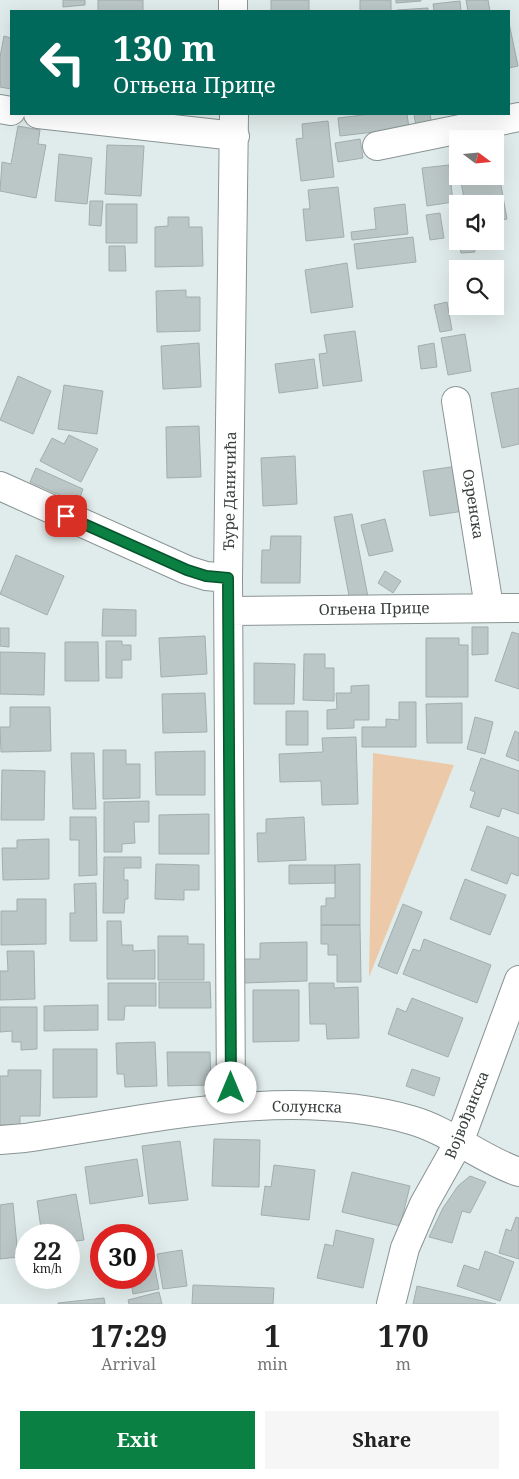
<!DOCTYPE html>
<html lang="en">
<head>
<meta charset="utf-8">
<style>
	:root { --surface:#fff; --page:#f6f6f6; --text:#222; --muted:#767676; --accent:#0b8043 }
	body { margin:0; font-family:"Noto Serif",serif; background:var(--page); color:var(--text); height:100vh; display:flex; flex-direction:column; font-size:19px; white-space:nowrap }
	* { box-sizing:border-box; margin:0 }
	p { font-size:16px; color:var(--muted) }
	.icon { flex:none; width:28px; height:28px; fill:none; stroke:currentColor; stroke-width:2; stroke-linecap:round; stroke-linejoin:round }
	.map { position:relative; height:1304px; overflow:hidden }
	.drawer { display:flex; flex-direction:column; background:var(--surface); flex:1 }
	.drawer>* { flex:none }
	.hud { position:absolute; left:10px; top:10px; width:500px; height:105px; border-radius:0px; box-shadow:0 5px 20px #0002; background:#00695c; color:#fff; overflow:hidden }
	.needle { width:32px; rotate:106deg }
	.controls { position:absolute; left:449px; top:130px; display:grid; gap:10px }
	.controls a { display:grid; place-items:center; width:55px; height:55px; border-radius:0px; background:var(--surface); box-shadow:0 5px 20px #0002; font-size:25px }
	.speed { position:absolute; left:15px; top:1224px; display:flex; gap:10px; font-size:25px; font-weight:700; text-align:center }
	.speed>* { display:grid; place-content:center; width:65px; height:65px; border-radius:50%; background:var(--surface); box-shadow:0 5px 20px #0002; line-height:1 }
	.speed small { font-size:12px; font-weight:400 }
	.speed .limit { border:8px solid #d22; background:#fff; color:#111 }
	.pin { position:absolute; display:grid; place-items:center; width:42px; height:42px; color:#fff; margin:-21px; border-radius:10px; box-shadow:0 2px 8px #0006 }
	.me { position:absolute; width:55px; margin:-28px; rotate:0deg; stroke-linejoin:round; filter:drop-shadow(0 0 4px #0008) }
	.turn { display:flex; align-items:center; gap:18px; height:105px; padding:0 20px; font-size:22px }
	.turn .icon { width:65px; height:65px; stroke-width:2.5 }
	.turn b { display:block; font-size:35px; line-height:42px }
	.eta { display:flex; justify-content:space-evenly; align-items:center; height:85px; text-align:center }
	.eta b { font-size:30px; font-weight:700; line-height:35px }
	.cta { display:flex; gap:10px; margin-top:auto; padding:10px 20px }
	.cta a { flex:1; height:58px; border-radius:0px; background:var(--accent); color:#fff; font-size:20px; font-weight:700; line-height:58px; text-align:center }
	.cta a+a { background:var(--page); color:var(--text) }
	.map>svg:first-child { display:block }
	.green { fill:#ecc9a8 }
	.building { fill:#bbc7c6; stroke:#a2adad }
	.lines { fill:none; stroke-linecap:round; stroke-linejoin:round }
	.minor-casing { stroke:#899493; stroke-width:30 }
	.minor { stroke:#fff; stroke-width:28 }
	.route-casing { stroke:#07532c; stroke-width:12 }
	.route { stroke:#0b8043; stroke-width:9 }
	.labels { text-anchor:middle; stroke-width:4; stroke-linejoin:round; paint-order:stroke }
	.street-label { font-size:15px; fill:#383d3d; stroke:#fff }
</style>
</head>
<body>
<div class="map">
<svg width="519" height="1304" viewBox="0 0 519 1304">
	<rect width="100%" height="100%" fill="#e0eceb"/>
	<!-- green -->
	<path class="green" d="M373,753L454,765L369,977Z"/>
	<!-- building -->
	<path class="building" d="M63,0H85V5L63,7Z
		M98,0H143V11H98Z
		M271,0H309V11H271Z
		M360,0H391V11H360Z
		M396,0H421V1L396,3Z
		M466,0H488L490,11H468Z
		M460,1L461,11H434L433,4Z
		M428,8V11H397V10Z
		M509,23L518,66L509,68Z
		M4,36L11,38V89L0,87V57Z
		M371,114H407L409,128L340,136L338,118Z
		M414,114H430L432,125L416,127Z
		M328,121L334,177L301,181L296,139L303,138L302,124Z
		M18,126L40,130L38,144L46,145L36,198L0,191L2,162L11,164Z
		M360,139L363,158L338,162L335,143Z
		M107,145L144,146L141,196L105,194Z
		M495,152L507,219L495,221V204H465L460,176H495Z
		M59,154L92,158L87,204L55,201Z
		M449,165L453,202L427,206L422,168Z
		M338,187L344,237L306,241L303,209H310L308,190Z
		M90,201H103L101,226L89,225Z
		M106,204H137V243H106Z
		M405,204L408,234L352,240L351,232L376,229L374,208Z
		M440,213L444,238L430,240L426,215Z
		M168,217H189V227H202L203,266L155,267V227L168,226Z
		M413,237L416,262L357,269L354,244Z
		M459,241H474L475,252L461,253Z
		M109,246H125L126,271H109Z
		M347,263L353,307L311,313L305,270Z
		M186,290V297H200V331L157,332L156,291Z
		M447,302L452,330L440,332L434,305Z
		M355,331L362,381L323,386L319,354L327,353L324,335Z
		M465,334L471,371L448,375L441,338Z
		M199,343L201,387L163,389L161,346Z
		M434,343L437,367L421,369L418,346Z
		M314,359L318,388L279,393L275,364Z
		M18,376L51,391L33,434L0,420Z
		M64,385L103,391L97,434L58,429Z
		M519,388V444L502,448L491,393Z
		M199,426L201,477L167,478L166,427Z
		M69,435L98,449L81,482L40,461L52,438L64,444Z
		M295,456L297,504L263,506L261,458Z
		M458,466L464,511L430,516L423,471Z
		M36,468L83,489L78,503L30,482Z
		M352,514L368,597L350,601L334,517Z
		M385,519L393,551L369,556L361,525Z
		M271,536H301L300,583H261L262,550H270Z
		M16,555L64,576L47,615L0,594Z
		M385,571L401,581L393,593L378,583Z
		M103,609L136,610V636H102Z
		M472,627H488V654L472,655Z
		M0,628H9V647L0,646Z
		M512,632L519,634V689L495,681Z
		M205,636L207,674L161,677L159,638Z
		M426,638H459V645H468V697H426Z
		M106,641H122V645H131V660H122V678H106Z
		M65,642H98L99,681H65Z
		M0,652L45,653L44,695L0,694Z
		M304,654H325V668H334V701L303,700Z
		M254,663L295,664L294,704H254Z
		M369,685V720H354V728L327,729V710L337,709L336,693H351V686Z
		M205,693L207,732L163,733L162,694Z
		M399,702H416V747H362V727H386V719L399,720Z
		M462,703V743H427L426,704Z
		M10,707H50L51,751L1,752L0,727H10Z
		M286,711H308V745H286Z
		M475,717L493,722L485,754L467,749Z
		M515,731L519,733V761L506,756Z
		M356,737L358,804L322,805L321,781L280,782L279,754L323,752L322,738Z
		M103,750H126V764H140V798L103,799Z
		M205,751V795H156L155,752Z
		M71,753H94L96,809H73Z
		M481,758L519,771V814L502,808L499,817L470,807L475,792L470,790Z
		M2,770L45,771L44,820H1Z
		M149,801V822H134L135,843L122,844V852H104V802Z
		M209,814V854H159V815Z
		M70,817H96L97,875L79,876V840H70Z
		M304,817L306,860L258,862L257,833H266V819Z
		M487,826L519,838V874L518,876L511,873L507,884L471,870Z
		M49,839V879L3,880L2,848H17V840Z
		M104,857H141V868H124V880H128V899H125L124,913H103Z
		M156,864L199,865V890H184V900L155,899Z
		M360,864V925H321V906H326V898H335V865Z
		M289,865H335V883L289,884Z
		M465,879L506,895L490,935L450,919Z
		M96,883L97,941H70V913H75L74,884Z
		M17,899H46V944L1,945V911H17Z
		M403,904L422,912L397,974L378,966Z
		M107,921H121L122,945H133V951L155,950V979H107Z
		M321,925H360L361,982H337V955H328V944H321Z
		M158,936H188V944H204V980H158Z
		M424,939L491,965L477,1003L403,974L413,949L420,951Z
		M307,942V981L243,983L242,959H260V943Z
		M7,951H34L35,999L0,1000V971H8Z
		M159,982H210L211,1008H159Z
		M108,983H156V1006H125L124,1020H108Z
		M309,983H334V988L358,987L359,1038L327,1039L326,1024H310Z
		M253,990H299V1041L253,1042Z
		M412,998L463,1018L448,1057L388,1034L397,1008L406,1012Z
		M98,1005V1030L44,1031V1006Z
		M0,1007H37V1049L21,1050V1042H12V1031L0,1032Z
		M155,1042L157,1086L125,1087L124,1074H117L116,1043Z
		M53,1049H97V1097L53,1098Z
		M167,1052H210L211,1085L168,1086Z
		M412,1069L440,1078L434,1096L406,1086Z
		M8,1070H41L40,1116H20V1125H0V1076H8Z
		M214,1139L260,1140L259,1187L212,1186Z
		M180,1141L188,1200L149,1204L142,1146Z
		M137,1159L143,1196L90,1204L85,1167Z
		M274,1165L315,1170L309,1220L261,1215L265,1186L271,1187Z
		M352,1172L410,1186L400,1226L342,1212Z
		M470,1176L486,1182L470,1213L462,1211L452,1243L429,1237L443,1208L458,1186Z
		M76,1194L84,1240L69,1242V1235H42L37,1201Z
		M13,1203L18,1257L0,1259V1205Z
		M516,1217L519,1218V1259L499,1253L506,1229L511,1231Z
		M336,1230L374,1239L363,1288L317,1278L325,1244L333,1246Z
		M182,1250L187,1286L163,1289L157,1254Z
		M485,1251L514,1262L500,1301L457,1286L464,1265L479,1270Z
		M153,1259L159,1289L133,1294L130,1278H144V1261Z
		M193,1285L274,1288L273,1304H192Z
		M417,1286L496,1304H413Z
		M159,1292L162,1304H129L128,1300Z
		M104,1298L105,1304H58V1303Z"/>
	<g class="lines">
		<defs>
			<path id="minor" d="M233,0V11
				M0,109L11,111
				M38,114L235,136
				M377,146L519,117
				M456,401L489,607
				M0,486L187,570L206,576L228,578
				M229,611L519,608
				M231,1107L228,578L234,114
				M0,1140L25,1138C149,1120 287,1085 411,1120C450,1131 480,1159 519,1172
				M391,1304L405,1248L424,1204L460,1140L519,980"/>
		</defs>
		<!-- minor casing -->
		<use href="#minor" class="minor-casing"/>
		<!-- minor -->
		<use href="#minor" class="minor"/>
	</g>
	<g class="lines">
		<defs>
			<path id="route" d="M66,516L187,570L206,576L228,578L231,1088"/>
		</defs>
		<!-- route casing -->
		<use href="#route" class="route-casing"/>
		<!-- route -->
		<use href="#route" class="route"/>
	</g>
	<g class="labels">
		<!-- street labels -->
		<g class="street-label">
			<text transform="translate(230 491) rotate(-89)" y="5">Ђуре Даничића</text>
			<text transform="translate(473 504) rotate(81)" y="5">Озренска</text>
			<text transform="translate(374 609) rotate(-1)" y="5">Огњена Прице</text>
			<text transform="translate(307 1107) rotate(1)" y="5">Солунска</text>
			<text transform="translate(467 1115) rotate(-68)" y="5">Војвођанска</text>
		</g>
	</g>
</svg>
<div class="controls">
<a><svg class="needle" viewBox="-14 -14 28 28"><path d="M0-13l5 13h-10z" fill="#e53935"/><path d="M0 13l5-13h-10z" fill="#767676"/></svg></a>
<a><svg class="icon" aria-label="sound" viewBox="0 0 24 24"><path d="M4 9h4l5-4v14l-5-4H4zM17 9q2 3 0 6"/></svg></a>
<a><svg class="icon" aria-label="search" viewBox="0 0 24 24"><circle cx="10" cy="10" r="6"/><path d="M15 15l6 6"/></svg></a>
</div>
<div class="speed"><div>22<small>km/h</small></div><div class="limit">30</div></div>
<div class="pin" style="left:66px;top:516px;background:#d93025"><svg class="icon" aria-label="arrive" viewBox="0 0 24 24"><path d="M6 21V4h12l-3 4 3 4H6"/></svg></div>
<svg class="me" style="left:231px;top:1088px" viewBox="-20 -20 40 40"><circle r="19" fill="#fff"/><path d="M0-13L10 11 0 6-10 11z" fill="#0b8043"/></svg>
<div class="hud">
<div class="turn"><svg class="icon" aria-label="left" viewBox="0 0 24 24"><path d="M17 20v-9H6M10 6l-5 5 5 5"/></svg><div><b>130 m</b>Огњена Прице</div></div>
</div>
</div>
<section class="drawer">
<div class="eta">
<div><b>17:29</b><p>Arrival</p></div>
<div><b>1</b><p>min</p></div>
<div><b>170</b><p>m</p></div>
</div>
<div class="cta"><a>Exit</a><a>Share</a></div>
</section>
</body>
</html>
